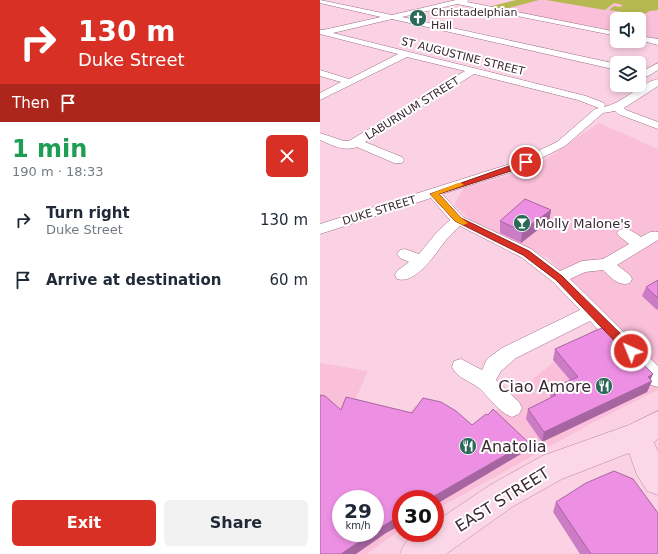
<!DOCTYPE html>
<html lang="en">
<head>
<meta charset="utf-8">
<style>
	:root { --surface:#fff; --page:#f2f2f3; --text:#1f2937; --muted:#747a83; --accent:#d93025 }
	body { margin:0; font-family:"DejaVu Sans",sans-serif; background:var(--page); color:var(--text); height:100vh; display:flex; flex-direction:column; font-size:15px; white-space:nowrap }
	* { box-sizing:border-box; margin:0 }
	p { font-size:13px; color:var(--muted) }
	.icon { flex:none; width:22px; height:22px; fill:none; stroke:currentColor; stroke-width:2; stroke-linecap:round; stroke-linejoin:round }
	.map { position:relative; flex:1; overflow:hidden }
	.panel { display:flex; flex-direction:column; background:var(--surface); width:320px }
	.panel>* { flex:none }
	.top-card { background:#d93025; color:#fff; overflow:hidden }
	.fabs { position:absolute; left:290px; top:12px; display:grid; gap:8px }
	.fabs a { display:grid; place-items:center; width:36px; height:36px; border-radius:6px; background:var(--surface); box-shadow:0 2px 6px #0003; font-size:20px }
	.speed { position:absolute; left:12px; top:490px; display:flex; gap:8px; font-size:20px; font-weight:700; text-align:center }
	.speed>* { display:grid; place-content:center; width:52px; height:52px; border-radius:50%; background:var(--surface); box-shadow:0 2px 6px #0003; line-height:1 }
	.speed small { font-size:10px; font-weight:400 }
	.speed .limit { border:6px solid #d22; background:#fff; color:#111 }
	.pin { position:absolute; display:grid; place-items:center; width:34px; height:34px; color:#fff; margin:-17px; border:2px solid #fff; border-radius:50%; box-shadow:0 1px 4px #0007 }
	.me { position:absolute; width:44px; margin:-22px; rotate:316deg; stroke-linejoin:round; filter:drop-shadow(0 0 3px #0008) }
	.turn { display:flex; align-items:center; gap:14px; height:84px; padding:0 12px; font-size:18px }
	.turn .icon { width:52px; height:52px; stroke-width:2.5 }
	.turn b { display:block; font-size:28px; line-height:34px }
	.then { display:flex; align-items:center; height:38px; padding:0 12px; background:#0003; gap:8px; font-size:15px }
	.round { display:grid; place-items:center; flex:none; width:42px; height:42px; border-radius:6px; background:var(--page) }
	.head { display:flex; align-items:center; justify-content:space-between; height:68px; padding:0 12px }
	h1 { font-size:24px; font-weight:800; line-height:30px; color:#1e9e55 }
	.button { display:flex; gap:8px; margin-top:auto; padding:8px 12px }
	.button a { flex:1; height:46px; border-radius:6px; background:var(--accent); color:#fff; font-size:16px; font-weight:800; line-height:46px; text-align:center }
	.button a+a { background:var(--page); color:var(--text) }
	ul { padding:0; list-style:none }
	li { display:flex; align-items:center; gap:12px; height:60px; padding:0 12px }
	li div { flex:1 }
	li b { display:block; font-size:15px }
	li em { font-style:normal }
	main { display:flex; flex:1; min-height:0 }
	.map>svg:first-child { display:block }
	.built { fill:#fabfd9; fill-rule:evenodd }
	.green { fill:#b6b950 }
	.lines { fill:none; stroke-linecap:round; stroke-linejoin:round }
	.minor-casing { stroke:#9c6e83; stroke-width:1 }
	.primary-casing { stroke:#b7899d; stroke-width:1 }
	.minor { fill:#fff; fill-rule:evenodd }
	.primary { fill:#fbd7e7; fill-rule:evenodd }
	.wall { fill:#cc7cc4 }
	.shaded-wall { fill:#a665a0 }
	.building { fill:#ed90e4; stroke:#a665a0 }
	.route { fill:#d93025; stroke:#8d1f18 }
	.slow { fill:#f59e0b }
	.labels { text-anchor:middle; stroke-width:4; stroke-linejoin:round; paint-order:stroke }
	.far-poi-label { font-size:11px; fill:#3c2932; stroke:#fff; text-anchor:start }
	.far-street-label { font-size:11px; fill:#3c2932; stroke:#fff }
	.poi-label { font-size:13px; fill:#3c2932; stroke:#fff; text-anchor:start }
	.near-poi-label { font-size:16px; fill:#3c2932; stroke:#fff; text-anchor:end }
	.near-street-label { font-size:16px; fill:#3c2932; stroke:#fff }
</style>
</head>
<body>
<main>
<section class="panel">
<div class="top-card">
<div class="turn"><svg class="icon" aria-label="right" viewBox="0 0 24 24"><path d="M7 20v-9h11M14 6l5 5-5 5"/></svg><div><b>130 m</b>Duke Street</div></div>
<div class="then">Then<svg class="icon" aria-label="arrive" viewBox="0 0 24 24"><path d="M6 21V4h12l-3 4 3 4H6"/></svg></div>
</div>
<div class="head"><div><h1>1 min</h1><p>190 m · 18:33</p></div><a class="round" style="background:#d93025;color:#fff"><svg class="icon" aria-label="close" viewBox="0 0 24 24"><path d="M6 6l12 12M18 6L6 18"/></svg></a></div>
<ul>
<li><svg class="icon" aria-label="right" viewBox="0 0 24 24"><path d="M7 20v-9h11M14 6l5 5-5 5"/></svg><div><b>Turn right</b><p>Duke Street</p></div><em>130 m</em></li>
<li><svg class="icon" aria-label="arrive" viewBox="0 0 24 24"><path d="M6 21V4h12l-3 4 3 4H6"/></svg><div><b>Arrive at destination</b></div><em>60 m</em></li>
</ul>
<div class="button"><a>Exit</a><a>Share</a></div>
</section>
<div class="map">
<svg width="338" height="554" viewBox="0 0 338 554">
	<rect width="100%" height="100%" fill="#fbd2e4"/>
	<!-- built -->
	<path class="built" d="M196,0H297L338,7V39L319,35V19H297V31L168,7Z
		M279,123L338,149V390L274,422L115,510V499H81V529L47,554H0V363L48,371L33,405L86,417L95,405L105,408L152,434L164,424L178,408L287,318L228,258L154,223L134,205L144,188L211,169ZM21,499H55V533H21Z"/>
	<!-- green -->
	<path class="green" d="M196,0H219L185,9L168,7Z
		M226,0H338V10L330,11L322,15L289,10L294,6L300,7L303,5L294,3L285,10Z"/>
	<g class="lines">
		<defs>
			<path id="minor" d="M0,0L72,15L136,0H149L147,2L297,32V36L137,4L82,17L297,64V70L72,19L13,33L266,96L284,103L285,105L284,107C304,103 318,84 338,79V86L304,108L306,110L338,122V129L298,114L295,111L283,113L245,146L198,170L122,194L143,217L211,249L240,271L262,261L283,259L309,244L299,236L297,233L299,230C308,227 313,232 321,237C327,234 331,230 338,232V240L297,265L310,275L312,279L310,283C298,287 291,277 283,270L265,272L250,279L338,366V387L331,385L270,321L196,358L181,371L176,380L199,402L202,408L199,414L192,417C178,412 170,398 159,388C150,381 137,378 132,367L134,361L141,359L162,370L167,359L182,348L260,310L233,282L201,257L140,226C135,231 130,235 126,240C116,253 96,285 77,279L75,275L77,271L89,262L80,258L77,254L80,250L85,249L99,254L117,232L130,220L111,198L0,234V224L190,164L237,142L275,109L279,108L258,100L154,74L45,142L82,157L84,160L82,163H74L37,147C24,152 12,145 0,140V133L24,141H29L145,71L87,57L0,100V93L21,82L0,76V70L29,79L78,54L0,34V30H3L61,17L0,3Z
				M319,36L338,39V45L319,40Z
				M338,63V70L328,76L319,77V71H323Z"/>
			<path id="primary" d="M338,411V439L334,442L338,452V495L327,491L317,475L309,453L242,479L192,507L126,554H80C88,534 95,533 115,533V522L170,485L222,456L309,425Z"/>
		</defs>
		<!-- minor casing -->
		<use href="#minor" class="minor-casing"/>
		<!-- primary casing -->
		<use href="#primary" class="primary-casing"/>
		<!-- minor -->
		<use href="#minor" class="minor"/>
		<!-- primary -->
		<use href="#primary" class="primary"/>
	</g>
	<!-- wall -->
	<path class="wall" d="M231,210L229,221L201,243L180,233V221Z
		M338,280V309L337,310L322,296L326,287Z
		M235,349L330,379L332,381L327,392L222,442L206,419L208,409L230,398L232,388L250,380L233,360Z
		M236,502L338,554H260L233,512Z"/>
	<!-- shaded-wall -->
	<path class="shaded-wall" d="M231,210L229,221L201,243L202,231Z
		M333,374L329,383L332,381L327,392L222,442L224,432Z
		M208,442L206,451L115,505V499H109Z
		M81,515V525L66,533L36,554H21L52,533H55V531L62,526Z"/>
	<!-- building -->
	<path class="building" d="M205,199L231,210L202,231L180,221Z
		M338,280V298L326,287Z
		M286,326L333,374L328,377L332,381L224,432L208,409L236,395L232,388L258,377L235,349Z
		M0,395L5,396L21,410L26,397L92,413L103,398L121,402L136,411L152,425L166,414L168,415L173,409L208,442L109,499H81V515L55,531V499H21V533H52L21,554H0Z
		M294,471L313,479L338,513V554H271L236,502L266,483Z"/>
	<!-- route -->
	<path class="route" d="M206,160H208V163L197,169L119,194L141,218L209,251L242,276L315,348L316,351L315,354L311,355L307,354L236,280L203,255L135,221L110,194Z"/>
	<!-- slow -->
	<path class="slow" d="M138,183H141L144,185L119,194L141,218L148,223L143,225L135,221L110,194Z"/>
	<!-- icons -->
	<defs>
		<symbol id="church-disc" viewBox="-11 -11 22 22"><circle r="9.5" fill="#2b6a57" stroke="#fff"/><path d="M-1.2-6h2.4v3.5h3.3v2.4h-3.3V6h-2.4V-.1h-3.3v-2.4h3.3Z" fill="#fff"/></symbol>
		<symbol id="bar-disc" viewBox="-11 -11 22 22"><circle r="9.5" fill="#2b6a57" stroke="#fff"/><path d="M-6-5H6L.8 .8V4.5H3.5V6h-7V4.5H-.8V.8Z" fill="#fff"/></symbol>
		<symbol id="restaurant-disc" viewBox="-11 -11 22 22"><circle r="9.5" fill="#2b6a57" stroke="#fff"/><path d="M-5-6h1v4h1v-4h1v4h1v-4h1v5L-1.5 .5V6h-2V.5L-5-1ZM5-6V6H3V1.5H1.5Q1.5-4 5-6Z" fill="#fff"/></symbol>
	</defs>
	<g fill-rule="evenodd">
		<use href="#church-disc" x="88" y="8" width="20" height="20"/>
		<use href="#bar-disc" x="192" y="213" width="20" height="20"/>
		<use href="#restaurant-disc" x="274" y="376" width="20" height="20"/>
		<use href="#restaurant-disc" x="138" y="436" width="20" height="20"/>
	</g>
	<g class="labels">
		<!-- far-poi labels -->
		<g class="far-poi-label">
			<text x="111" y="16">Christadelphian<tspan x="111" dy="13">Hall</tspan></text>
		</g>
		<!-- far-street labels -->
		<g class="far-street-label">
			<text transform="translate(143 56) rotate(14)" y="4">ST AUGUSTINE STREET</text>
			<text transform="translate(92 108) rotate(-32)" y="4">LABURNUM STREET</text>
			<text transform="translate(59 210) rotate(-17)" y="4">DUKE STREET</text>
		</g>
		<!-- poi labels -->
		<g class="poi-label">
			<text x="215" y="228">Molly Malone's</text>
		</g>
		<!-- near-poi labels -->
		<g class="near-poi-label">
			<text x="271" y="392">Ciao Amore</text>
			<text x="161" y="452" text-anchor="start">Anatolia</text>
		</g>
		<!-- near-street labels -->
		<g class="near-street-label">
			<text transform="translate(182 499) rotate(-32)" y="6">EAST STREET</text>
		</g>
	</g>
</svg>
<div class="fabs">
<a><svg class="icon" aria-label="sound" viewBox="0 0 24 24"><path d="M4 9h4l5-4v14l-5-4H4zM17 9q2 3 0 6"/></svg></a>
<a><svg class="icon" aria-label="layers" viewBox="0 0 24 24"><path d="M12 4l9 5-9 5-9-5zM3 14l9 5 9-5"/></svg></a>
</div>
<div class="speed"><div>29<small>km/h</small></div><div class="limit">30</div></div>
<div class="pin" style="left:206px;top:162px;background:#d93025"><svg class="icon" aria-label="arrive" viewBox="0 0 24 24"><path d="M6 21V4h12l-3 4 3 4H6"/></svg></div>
<svg class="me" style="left:311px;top:351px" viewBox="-20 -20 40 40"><circle r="17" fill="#d93025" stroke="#fff" stroke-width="3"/><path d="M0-11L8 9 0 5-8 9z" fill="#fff"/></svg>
</div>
</main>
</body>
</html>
